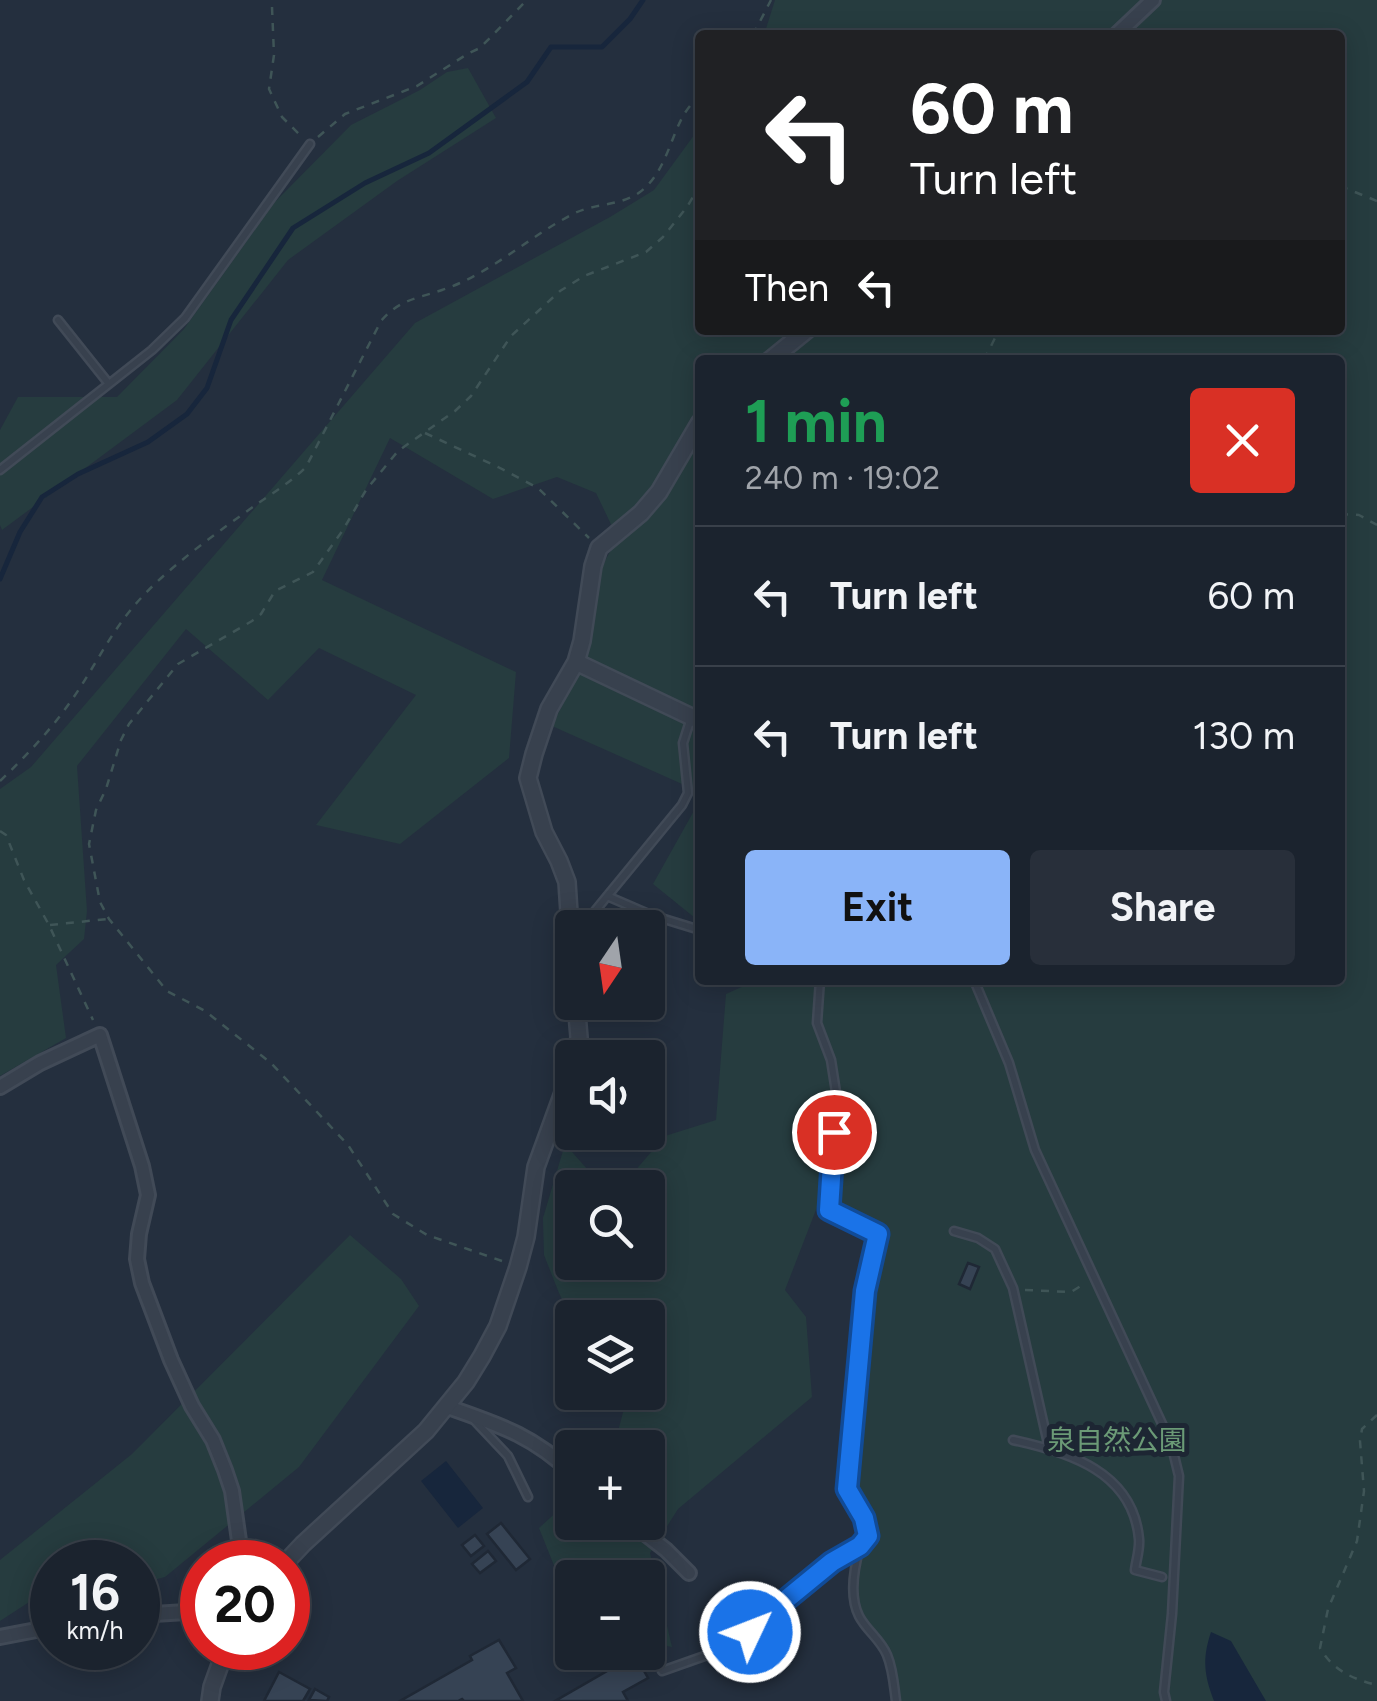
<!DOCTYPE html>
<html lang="en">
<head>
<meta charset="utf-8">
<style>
	:root { --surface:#1b232e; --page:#282f3a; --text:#f1f3f6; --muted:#a0a4aa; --line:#39404a; --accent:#8ab4f8 }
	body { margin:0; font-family:Figtree,"Noto Sans JP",sans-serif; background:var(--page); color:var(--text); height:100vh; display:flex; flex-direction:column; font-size:38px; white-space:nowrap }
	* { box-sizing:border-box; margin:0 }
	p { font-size:32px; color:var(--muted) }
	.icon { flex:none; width:55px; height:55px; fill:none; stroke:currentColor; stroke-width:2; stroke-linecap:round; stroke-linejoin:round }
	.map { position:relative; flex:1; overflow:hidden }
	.drawer { position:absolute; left:695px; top:355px; width:650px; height:630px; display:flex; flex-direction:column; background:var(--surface); border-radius:10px; box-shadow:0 5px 25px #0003,0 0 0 2px var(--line) }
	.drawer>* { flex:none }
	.banner { position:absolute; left:695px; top:30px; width:650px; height:305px; border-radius:10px; box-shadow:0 5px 25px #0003,0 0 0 2px var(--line); background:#202124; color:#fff; overflow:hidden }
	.needle { width:65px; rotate:193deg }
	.fabs { position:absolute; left:555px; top:910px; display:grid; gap:20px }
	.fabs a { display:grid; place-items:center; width:110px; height:110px; border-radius:10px; background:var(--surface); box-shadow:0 5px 25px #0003,0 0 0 2px var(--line); font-size:50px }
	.speed { position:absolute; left:30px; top:1540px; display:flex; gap:20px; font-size:50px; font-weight:700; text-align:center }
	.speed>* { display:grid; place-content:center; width:130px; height:130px; border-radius:50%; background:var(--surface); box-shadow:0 5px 25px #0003,0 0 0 2px var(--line); line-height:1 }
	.speed small { font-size:25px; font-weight:400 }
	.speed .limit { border:15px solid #d22; background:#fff; color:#111 }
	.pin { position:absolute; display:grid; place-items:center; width:85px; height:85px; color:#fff; margin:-42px; border:5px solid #fff; border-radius:50%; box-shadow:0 2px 10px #0007 }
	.me { position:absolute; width:110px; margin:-55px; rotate:47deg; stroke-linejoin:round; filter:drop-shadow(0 0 8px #0008) }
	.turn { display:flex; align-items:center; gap:35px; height:210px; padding:0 50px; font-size:45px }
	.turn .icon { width:130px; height:130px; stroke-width:2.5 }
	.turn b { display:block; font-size:70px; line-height:85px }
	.then { display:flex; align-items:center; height:95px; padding:0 50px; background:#0003; gap:20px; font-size:38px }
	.round { display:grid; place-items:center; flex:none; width:105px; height:105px; border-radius:10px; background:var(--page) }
	.head { display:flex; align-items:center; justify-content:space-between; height:170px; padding:0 50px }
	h1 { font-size:60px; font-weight:700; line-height:75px; color:#1e9e55 }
	.action { display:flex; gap:20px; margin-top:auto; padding:20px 50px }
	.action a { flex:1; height:115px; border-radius:10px; background:var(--accent); color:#111; font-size:40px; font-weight:700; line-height:115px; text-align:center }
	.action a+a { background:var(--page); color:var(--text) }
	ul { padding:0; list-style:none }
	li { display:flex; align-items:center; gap:30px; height:140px; padding:0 50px; border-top:2px solid var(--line) }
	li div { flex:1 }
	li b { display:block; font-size:38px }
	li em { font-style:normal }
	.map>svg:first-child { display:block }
	.green { fill:#263c3f }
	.water { fill:#17263c }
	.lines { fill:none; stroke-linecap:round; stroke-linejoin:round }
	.stream { stroke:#17263c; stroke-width:5 }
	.building { fill:#364354; stroke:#1f2835; stroke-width:2.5 }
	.service-casing { stroke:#414a57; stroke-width:11 }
	.minor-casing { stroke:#414a57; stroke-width:18 }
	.tertiary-casing { stroke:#414a57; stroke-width:20 }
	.path { stroke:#3f5557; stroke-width:2.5; stroke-dasharray:8 8; stroke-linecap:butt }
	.service { stroke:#38414e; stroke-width:6 }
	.minor { stroke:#38414e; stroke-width:12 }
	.tertiary { stroke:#38414e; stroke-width:15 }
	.route-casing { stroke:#114b97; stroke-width:25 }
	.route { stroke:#1a73e8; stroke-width:18 }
	.labels { text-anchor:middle; stroke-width:10; stroke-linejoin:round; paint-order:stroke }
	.park-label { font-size:28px; fill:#6b9a76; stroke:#1d2633 }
</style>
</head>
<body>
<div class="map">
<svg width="1377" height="1701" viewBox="0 0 1377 1701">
	<rect width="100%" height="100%" fill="#242f3e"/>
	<!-- green -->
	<path class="green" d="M775,0H1377V1701H899L898,1687L857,1600L856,1572L871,1530L852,1485L867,1292L882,1237L878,1229L833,1208L836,1158L785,1290L806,1317L812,1397L678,1509L650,1553L672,1647L648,1642V1578H572V1588L555,1568L539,1528L572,1498V1522H648V1448L614,1447L628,1393L648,1392V1318L581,1317L566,1307L559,1293L544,1255L543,1218L565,1144L603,1187L572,1188V1262H648V1188L621,1187L665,1136L716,1120L726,994L757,980H820L822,985L823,980H1340V360H700V792L552,726C565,699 579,673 587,645C599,609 590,570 619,541L596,493L557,477L493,499L390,438L322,580L516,672L509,758L400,844L316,825L416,695L319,648L268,700L186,629L77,766L87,911L84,939L56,965L66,1038L0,1076V789L31,767L415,323L610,217L654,190L700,127V330H1340V35H764Z
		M468,68L496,118L397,181L288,260L177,400L2,530L0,525V430L18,397H117L184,329L274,203L351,125L420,90L447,72Z
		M700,800V922L653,884Z
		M350,1235L401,1279L419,1306L299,1467L165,1577L138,1584V1562H52V1594L40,1595L0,1621V1560L132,1454Z"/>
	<!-- water -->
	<path class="water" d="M446,1461L483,1508L458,1528L421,1481Z
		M1211,1632L1231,1641L1266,1701H1214C1204,1675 1202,1659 1211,1632Z"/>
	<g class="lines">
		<!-- stream -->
		<path class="stream" d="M0,579L20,532L42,497L78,474L148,442L187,414L207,388L231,320L293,228L365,183L429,153L527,82L551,47H602L630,19L643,0"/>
	</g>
	<!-- building -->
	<path class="building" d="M968,1263L979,1267L970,1289L959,1284Z
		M501,1523L530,1559L516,1570L487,1534Z
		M475,1535L484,1546L471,1556L462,1545Z
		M488,1551L496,1561L480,1573L472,1564Z
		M499,1640L516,1668L507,1673L523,1701H464L462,1699L458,1701H400L472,1660L470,1656Z
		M635,1655L648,1678L623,1692L628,1701H555Z
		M279,1672L310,1689L303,1701H264Z
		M315,1689L329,1697L327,1701L309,1700Z"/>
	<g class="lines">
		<defs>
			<path id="service" d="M58,320L109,384
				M0,470L152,350L185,318L310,144
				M607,896L651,915L700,930
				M581,928L682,805L688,793L683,743L691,718
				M974,980L1009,1063L1035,1150L1171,1443L1179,1476L1172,1614L1164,1692L1166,1701
				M954,1231L978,1238L995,1249L1013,1288L1049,1448
				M475,1421L508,1456L528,1497
				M1013,1440C1069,1452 1133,1472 1139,1539C1140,1549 1136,1561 1135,1570L1162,1577
				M860,1547C854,1568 849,1596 859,1616C866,1630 881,1640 887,1655C893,1669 894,1686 896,1701
				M662,1671L730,1647L769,1618L787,1597L832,1562L860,1546L868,1535L864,1518L847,1489L865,1291L878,1234L829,1210L836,1092L831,1060L817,1023L820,980"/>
			<path id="minor" d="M1116,35L1153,0
				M0,1087L40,1063L100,1035L142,1166L148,1195L139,1234L137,1259L142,1283L171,1360L192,1406L213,1440L225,1470L232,1491L242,1562
				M448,1407C499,1425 532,1435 572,1473
				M630,1522L666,1550L689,1573
				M138,1615L202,1611
				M0,1637L52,1627"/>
			<path id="tertiary" d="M770,360L807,330
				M576,662L700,721
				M572,958L567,882L559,861L544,832L528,778L534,754L549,709L576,662L582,641L593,566L599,548L641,513L659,492L700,422
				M576,1058L579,1037L576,1002
				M286,1562L303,1544L426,1431L466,1382L482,1356L498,1326L518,1267L526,1237L536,1167L572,1068
				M210,1701L212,1687L226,1648"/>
		</defs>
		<!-- service casing -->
		<use href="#service" class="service-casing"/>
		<!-- minor casing -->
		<use href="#minor" class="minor-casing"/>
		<!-- tertiary casing -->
		<use href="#tertiary" class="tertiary-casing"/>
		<!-- path -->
		<path class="path" d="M272,7L274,55L269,89L282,117L301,136
			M753,35L771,0
			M318,137L345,114L417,86L469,53L480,48L527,0
			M1340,186L1377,201
			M984,360L999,330
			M425,433L498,467L538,488L589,538
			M1340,514L1359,515L1377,525
			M0,781C26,756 50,731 71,701C93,670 109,635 134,606C165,569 218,532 257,504C274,492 291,482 306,467L381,321C400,299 416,299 442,290C491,274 529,236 575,213C596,203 621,206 640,192C664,174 669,143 682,118C686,110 694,101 700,94
			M0,831L6,835L24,880L49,925L93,1020
			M50,925L107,919
			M502,1261L427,1235L393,1214L348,1145L271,1063L205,1011L167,991L109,919L100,902L89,844L96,810L106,789L121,740L129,724L178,664L252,621L261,614L275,591L313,572L343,530L366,490L398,451L455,411L471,396L511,336L560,291L584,276L646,252L663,237L687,207L700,185
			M1025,1290L1071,1292L1084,1284
			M1377,1415L1362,1429L1360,1441L1364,1491L1357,1541L1328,1609L1320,1648C1333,1670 1352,1679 1377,1685"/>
		<!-- service -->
		<use href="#service" class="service"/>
		<!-- minor -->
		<use href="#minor" class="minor"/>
		<!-- tertiary -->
		<use href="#tertiary" class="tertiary"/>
	</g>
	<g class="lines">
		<defs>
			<path id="route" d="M750,1632L770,1618L788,1598L832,1562L860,1546L868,1536L864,1518L847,1489L865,1291L878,1234L829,1210L834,1132"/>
		</defs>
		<!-- route casing -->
		<use href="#route" class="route-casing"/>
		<!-- route -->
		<use href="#route" class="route"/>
	</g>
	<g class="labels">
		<!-- park labels -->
		<g class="park-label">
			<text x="1117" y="1450">泉自然公園</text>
		</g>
	</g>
</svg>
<div class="fabs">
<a><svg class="needle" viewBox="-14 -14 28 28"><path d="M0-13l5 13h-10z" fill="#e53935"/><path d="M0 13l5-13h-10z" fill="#a0a4aa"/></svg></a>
<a><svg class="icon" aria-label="sound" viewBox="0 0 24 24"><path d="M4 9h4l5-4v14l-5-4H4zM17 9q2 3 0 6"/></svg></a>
<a><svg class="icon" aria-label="search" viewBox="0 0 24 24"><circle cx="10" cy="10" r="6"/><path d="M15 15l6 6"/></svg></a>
<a><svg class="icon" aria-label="layers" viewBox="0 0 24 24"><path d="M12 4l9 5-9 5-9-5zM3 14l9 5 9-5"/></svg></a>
<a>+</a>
<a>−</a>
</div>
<div class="speed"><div>16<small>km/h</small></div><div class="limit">20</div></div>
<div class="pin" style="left:834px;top:1132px;background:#d93025"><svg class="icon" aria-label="arrive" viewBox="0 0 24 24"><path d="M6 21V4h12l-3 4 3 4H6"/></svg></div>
<svg class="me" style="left:750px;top:1632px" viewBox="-20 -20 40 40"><circle r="17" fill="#1a73e8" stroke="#fff" stroke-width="3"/><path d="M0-11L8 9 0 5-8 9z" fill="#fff"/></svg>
<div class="banner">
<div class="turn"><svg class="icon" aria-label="left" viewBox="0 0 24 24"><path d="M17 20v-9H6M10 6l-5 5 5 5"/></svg><div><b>60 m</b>Turn left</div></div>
<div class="then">Then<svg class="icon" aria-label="left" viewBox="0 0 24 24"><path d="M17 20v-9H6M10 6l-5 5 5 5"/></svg></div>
</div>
<section class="drawer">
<div class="head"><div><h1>1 min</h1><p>240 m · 19:02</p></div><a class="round" style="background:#d93025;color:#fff"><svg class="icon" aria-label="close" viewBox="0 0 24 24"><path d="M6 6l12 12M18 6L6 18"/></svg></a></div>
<ul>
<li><svg class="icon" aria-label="left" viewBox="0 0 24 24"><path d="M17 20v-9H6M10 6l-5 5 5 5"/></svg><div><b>Turn left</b></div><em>60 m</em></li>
<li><svg class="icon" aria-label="left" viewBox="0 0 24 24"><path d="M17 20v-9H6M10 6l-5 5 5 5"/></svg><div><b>Turn left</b></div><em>130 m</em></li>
</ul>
<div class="action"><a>Exit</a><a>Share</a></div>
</section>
</div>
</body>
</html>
